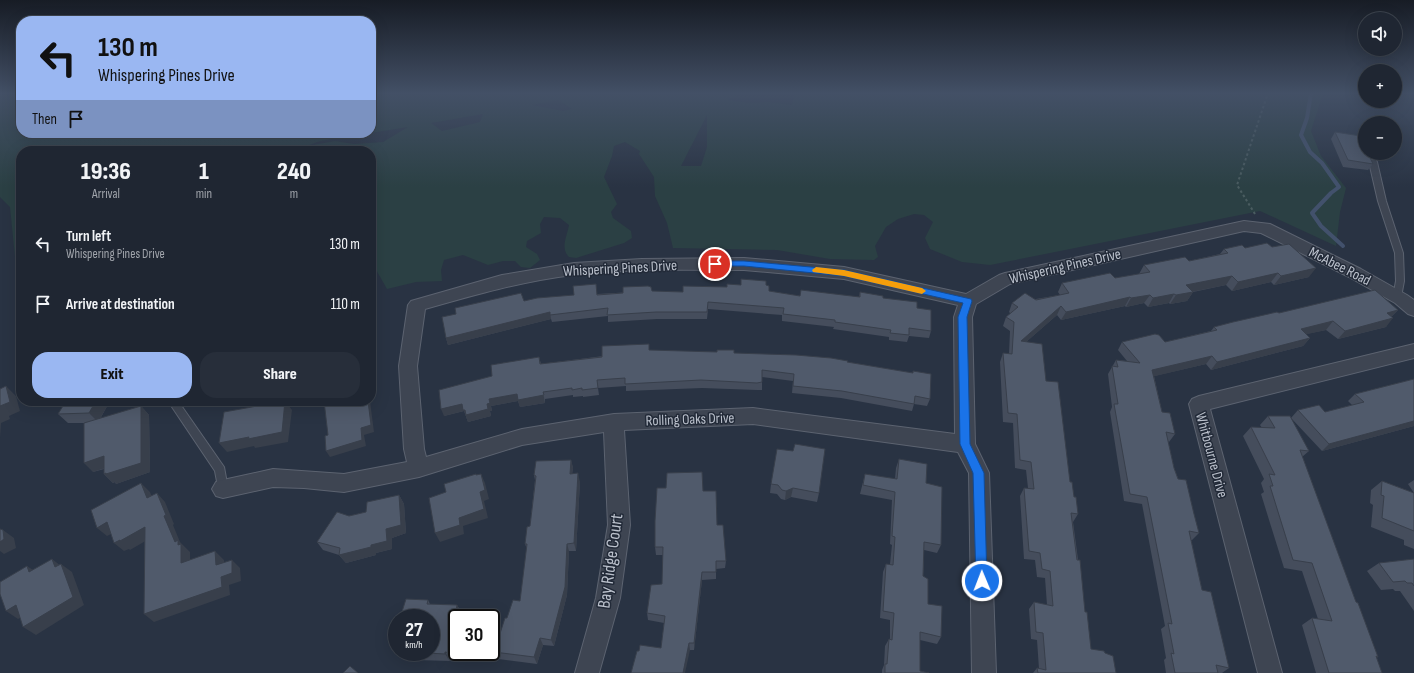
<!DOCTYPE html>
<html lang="en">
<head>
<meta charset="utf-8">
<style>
	:root { --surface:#1f2632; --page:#272e3a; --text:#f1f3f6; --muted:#a1a5ac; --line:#3c434d; --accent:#9ab7f2 }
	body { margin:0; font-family:"Sofia Sans Condensed",sans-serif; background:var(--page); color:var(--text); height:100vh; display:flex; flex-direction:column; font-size:15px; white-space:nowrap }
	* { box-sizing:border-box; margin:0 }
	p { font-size:13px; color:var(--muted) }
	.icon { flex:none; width:22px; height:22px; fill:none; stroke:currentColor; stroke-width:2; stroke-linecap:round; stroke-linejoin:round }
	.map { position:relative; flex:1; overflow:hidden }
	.panel { position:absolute; left:16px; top:146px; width:360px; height:260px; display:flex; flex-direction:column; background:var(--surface); border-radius:16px; box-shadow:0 4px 16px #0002,0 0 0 1px var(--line) }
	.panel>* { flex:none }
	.banner { position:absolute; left:16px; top:16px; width:360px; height:122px; border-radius:16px; box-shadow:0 4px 16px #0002,0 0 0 1px var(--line); background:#9ab7f2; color:#111; overflow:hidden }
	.buttons { position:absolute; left:1358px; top:12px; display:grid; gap:8px }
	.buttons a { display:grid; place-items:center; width:44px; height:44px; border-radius:50%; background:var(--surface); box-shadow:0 4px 16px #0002,0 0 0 1px var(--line); font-size:20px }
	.speed { position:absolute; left:388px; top:609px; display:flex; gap:8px; font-size:20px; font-weight:700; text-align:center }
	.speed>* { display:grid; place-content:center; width:52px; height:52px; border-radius:50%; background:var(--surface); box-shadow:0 4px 16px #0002,0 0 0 1px var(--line); line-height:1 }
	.speed small { font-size:10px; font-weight:400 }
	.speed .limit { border:2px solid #111; border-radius:6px; background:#fff; color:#111 }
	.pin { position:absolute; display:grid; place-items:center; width:34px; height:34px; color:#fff; margin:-17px; border:2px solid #fff; border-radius:50%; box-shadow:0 1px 4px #0007 }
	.me { position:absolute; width:44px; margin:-22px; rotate:359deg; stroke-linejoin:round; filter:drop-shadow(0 0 3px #0008) }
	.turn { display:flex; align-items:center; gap:14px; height:84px; padding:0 16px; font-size:18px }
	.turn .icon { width:52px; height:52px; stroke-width:2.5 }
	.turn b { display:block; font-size:28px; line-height:34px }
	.then { display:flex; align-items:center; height:38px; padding:0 16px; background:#0003; gap:8px; font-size:15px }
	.eta { display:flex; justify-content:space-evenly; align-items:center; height:68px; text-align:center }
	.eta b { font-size:24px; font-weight:800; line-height:28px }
	.action { display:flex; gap:8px; margin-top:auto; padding:8px 16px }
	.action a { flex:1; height:46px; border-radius:16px; background:var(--accent); color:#111; font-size:16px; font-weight:800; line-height:46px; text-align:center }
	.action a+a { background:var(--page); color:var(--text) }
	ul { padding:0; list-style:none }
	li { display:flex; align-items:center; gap:12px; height:60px; padding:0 16px }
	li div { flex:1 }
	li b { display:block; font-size:15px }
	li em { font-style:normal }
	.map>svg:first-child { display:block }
	.green { fill:#2b4044; fill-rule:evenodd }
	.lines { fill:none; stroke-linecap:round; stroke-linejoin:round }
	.stream { stroke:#42516c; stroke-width:4 }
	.lane-casing { stroke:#5c6370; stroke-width:2 }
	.street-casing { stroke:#5c6370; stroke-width:2 }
	.path { stroke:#4a5c60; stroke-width:2; stroke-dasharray:2.5 2.5; stroke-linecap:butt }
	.lane { fill:#3e4552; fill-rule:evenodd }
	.street { fill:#3e4552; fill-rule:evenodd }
	.wall { fill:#454d5c }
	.shaded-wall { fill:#383f4b }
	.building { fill:#505a6b; stroke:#383f4b }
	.route { fill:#1a73e8; stroke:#114b97 }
	.slow { fill:#f59e0b }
	.labels { text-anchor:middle; stroke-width:3; stroke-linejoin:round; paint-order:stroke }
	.street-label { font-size:15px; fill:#bbc1cc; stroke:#222a38 }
	.near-street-label { font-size:18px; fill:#bbc1cc; stroke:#222a38 }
</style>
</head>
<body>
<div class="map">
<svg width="1414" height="673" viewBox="0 0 1414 673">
	<rect width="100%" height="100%" fill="#293343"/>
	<!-- green -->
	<path class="green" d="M0,93H21V133H368L320,141L307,146L335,141L354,144L383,142L408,127L371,133V93H742L727,100L750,103L769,102L792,105L794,93H1323L1311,131L1321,156L1346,188L1340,212L1336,246L1260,211L990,265L962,262L930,249L925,238L933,222L924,215L914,214L898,219L886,227L875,246L878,257L874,260L830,259L777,250L673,248L667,223L655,196L654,177L639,154L640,151L625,142L614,146L612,156L604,177L617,204L611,212L613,218L631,231L632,238L624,243L576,258L569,257C560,248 567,237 569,225L560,218L544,217L540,224L541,233L527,241L526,247L537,254L540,260L530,268L521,267L515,261H503L488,265L463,255L444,260L441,270L442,281L416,282L387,289L371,261V151H21V273L16,267L10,207L0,197ZM558,100L572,109L563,111L532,105ZM483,114L480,122L442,131L431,123ZM707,115V147L701,166H681Z"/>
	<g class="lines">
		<!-- stream -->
		<path class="stream" d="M1311,93L1307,118L1301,135L1310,152L1322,163L1339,187L1331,193L1312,213L1321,226L1343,246"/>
		<defs>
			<path id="lane" d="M1370,160H1376L1377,162L1386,201L1403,253L1404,281L1401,297L1397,300L1393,297L1396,281L1395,253L1378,201L1369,162Z
				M168,401H178L224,467L228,489L227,492L223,494L219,492L215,471Z"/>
			<path id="street" d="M1244,221L1270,224L1361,269L1407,295L1414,300V316L1408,314L1395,303L1349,277L1261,233L1244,231L1010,284L976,304L972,317L975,444L989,473L996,673H972L969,473L958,452L753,424L624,430L630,525L620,598L599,673H575L596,598L608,525L604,432L522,445L419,477L344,492L304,488L273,487L223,498L216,496L212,489L216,482L223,480L273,469L344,474L407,462L404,449L399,366L408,305L411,301L502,275L574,263L642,259L744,258L844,267L966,294L999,275L1005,273ZM744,270L844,279L958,305L954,317L955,434L753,408L614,414L522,429L426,457L424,449L417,366L425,309C474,295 523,281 573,275C630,268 688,270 744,270Z
				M1414,344V358L1210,409L1282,673H1258L1189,404L1192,399L1199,396Z"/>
		</defs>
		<!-- lane casing -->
		<use href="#lane" class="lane-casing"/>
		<!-- street casing -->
		<use href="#street" class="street-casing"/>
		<!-- path -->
		<path class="path" d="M1255,214L1237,185L1268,93"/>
		<!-- lane -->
		<use href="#lane" class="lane"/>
		<!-- street -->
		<use href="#street" class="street"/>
	</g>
	<!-- wall -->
	<path class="wall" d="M1335,132L1373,164L1368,170L1343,167L1331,139Z
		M1272,247L1309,277L1274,285L1271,282L1232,291L1226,285L1193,292L1187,301L1170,304L1169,303L1148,307L1144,303L1126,307L1125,306L1061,320L1057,315L1026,342L1046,381L1078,514L1073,522L1085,612L1091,649L1105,653L1116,673H1033L1037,668L1039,669L1037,640L1031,639L1029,609L1034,602L1047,605L1045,578L1037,577L1035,560L1024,559L1020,496L1024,488H1028L1026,470L1015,468L1013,423L1003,422L1000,362L1003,353L1009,354L1010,331L1003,326L1006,317L1011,314L1009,312L1012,303L1060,295L1058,292L1062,283L1115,278L1139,274L1144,265L1189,261L1220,254L1224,249L1245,248Z
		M741,285H766L769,291L800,296L859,297L860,292L883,298L917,308L931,331L929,338L909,336L907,342L889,340V337L833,329L834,327L782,321V315L708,309L707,319H657L608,322V316L552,322L551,319L448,345L446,338L524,301L597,294L652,291L683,292L727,287Z
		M1398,310L1391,317L1386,327L1338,339L1326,330L1306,334L1310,338L1303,346L1211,370L1206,364L1154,376L1162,412L1175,434L1169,442L1168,441L1174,468L1199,533L1192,540H1191L1202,590L1229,668L1222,673H1166L1164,660L1166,658L1161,629L1165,626L1142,504L1124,501L1110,412L1112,407L1108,374L1116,360L1127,361L1118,350L1122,342H1165L1211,331L1214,327L1279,313Z
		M650,350L734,353L847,362L913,373V371L930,399L927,406L914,404L912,411L841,398L792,393L793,381L762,377V390H757L702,388L626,391V386L598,388L599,395L583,397V396L573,397V395L545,399V403L520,407L518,401L491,406L492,411H490L491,416L468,422L464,411L444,416L492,376L539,357L541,364Z
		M1414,379V426L1322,451L1291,418L1298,410L1325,412L1352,405L1348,401L1355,394Z
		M56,401H110L100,419L141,406L149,415L150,472L116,484L115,482L113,483L104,474V469L93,472L87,423H68L58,414L64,405H61Z
		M1268,416L1309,451L1302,457L1356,602L1378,657L1376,658L1382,673H1316L1302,625L1312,618L1318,619L1302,571L1284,568L1261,494L1264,492L1261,483L1264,479L1243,436L1251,427L1262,428L1260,425Z
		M793,451L819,493L817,502L791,497L785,500L781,499L777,494L770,493L771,484Z
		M899,459L926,483L941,545L937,553L924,550L923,576L928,604L941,637L937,644L920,640V671L929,673H882V670L884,665L885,646L889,639H890V620L880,618L883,572L886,564H890L892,545L890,544L892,500L860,494L865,474L895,479L896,468Z
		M571,460L573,468L572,474L580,482L576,551H569L567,595L554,646L543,645L537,664L498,659L494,652L507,618L520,601L527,549L525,544L530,526L535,480L534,475Z
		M1414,480V493L1408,484Z
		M1382,481L1414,493V549L1404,545V540L1371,527L1373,505L1370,503L1371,490Z
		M703,491L717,525L726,561L725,568L716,569V579L702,580L694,650L639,651L661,648L664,623L648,620L647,613L662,584L663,555H656L655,547Z
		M399,495L404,504L406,533L392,538V549L376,553V555L346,563L339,555L323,550L317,542L349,516L366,512Z
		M1414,559V611L1400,591H1395L1393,589L1381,590L1367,571L1379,563Z
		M428,600L430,604L457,605L465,618H457V652L455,660H450V661L415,660L410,652Z
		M397,629V643L394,639Z"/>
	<!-- shaded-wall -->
	<path class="shaded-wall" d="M1316,268L1309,277L1274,285L1281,276Z
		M1278,273L1271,282L1232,291L1238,282Z
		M1232,276L1226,285L1181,294L1186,285Z
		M1193,292L1187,301L1170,304L1176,295Z
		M1174,294L1169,303L1148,307L1153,298Z
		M1150,295L1144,303L1126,307L1131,298Z
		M1130,297L1125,306L1061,320L1066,312Z
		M1061,306L1057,315L1017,350L1021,341Z
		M371,310L374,330L371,331Z
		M1398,310L1390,318L1387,313Z
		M550,312L551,319L448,345L446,338Z
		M1393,318L1386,327L1338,339L1345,331Z
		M1333,321L1326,330L1294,337L1301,329Z
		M1310,338L1303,346L1211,370L1217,362Z
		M1212,356L1206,364L1147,378L1152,370Z
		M6,386L16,396L20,411L9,416L10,419L1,423L0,438V406Z
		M543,392L545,403L520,407L518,401L491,406L492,411H490L491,416L468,422L464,411L444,416L441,409L462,404H487L489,399L517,394Z
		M96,401H110L98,422L89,413Z
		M285,401L292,410L288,442L255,448L254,446L227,452L219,443Z
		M368,401H370L374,432L364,435L366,446L330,457L326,451L361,428Z
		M141,406L149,415L150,472L116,484L115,482L113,483L104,474Z
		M1414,421V426L1322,451L1329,444Z
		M104,456L114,465L93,472L84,463Z
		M571,460L573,468L571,482L570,474Z
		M578,473L580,482L576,551L574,543Z
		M481,474L485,483L489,499L484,501L488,518L463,526L464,534L440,542L435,533L459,518L480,492Z
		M141,483L150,492L156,507L147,498Z
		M793,488L791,497L785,500L786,491Z
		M157,493L165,502L174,524L173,525L180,542L190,552V571L181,563L175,542L164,516Z
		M399,495L404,504L406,533L392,538V549L376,553V555L346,563L339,555L371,545L386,529Z
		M107,522L117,531L107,536L97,528Z
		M145,527L154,536L130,550L129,549L124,551L114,543Z
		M3,530L14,538L16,548L4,554L0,551V539Z
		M567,544L569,551L567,595L554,646L551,640Z
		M215,551L224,560L225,574L216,565Z
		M52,559L61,566V564L72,572L84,605L36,635L23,627L55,567Z
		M232,560L240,568L241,581L229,585L230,595L154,622L144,614L221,577Z
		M27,566L39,574L29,572Z
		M702,572V580L694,650V643Z
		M16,605L29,613L18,619L6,611Z
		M457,605L461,612V611L465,618H459L456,611Z
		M457,627V652L455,660L451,653Z
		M540,638L543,645L537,664L534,657Z
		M689,643L690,650L685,673H683Z
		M445,652L450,660V661L445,654Z"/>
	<!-- building -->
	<path class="building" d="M1335,132L1361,136L1365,145V153H1368L1373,164L1348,160Z
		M1267,243L1272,247L1289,244L1316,268L1281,276L1278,273L1238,282L1232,276L1186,285L1193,292L1176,295L1174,294L1153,298L1150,295L1131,298L1130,297L1066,312L1061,306L1021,341L1042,344L1046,381L1058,382L1070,482H1072L1074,497H1076L1078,514L1071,513L1077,560H1080L1085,612H1087L1091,649L1104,651L1105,653L1113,656L1116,673H1038L1037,668L1046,670L1043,633L1036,632L1034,602L1053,606L1050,571L1042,569L1040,553L1029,551L1024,488L1034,489L1031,462L1020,460L1017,414L1008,413L1003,353L1012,354L1014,322L1006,317L1018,307L1012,303L1025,293L1036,300L1069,293L1062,283L1110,273L1115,278L1150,272L1144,265L1185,257L1189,261L1228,253L1224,249L1242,245L1245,248Z
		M741,279L766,281V285L769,286V291L800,296L801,290L860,297V292L883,296V298L917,302V308L931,310V331L909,328V335L890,333L891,330L835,322V320L783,314L784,308L708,302L707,312H656L607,315L608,308L550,315V312L446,338L442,317L456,314L455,308L521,293L524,301L537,298L574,295L573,286L596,284L597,295L623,293V287L648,286L651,287L652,291L683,292V286L727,287V284L741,285Z
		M1375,290L1398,310L1387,313L1393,318L1345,331L1333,321L1301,329L1310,338L1217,362L1212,356L1152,370L1162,412L1170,413L1175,434L1166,432L1174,468L1178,479L1186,480L1194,514L1199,533L1189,531L1202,590L1211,592L1229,668L1216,665L1218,673H1175L1171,653L1174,654L1168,623L1172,624L1147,497L1130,494L1114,404H1118L1112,366L1118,367L1116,360L1140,363L1122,342L1155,334L1159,335L1165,342L1217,330L1214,327L1233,322L1277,312L1279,313Z
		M649,344V350L717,352V350H734V353L796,355L831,358L848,361L847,362L913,373V371L931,374L930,399L915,396L914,404L842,391L793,386L794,374L762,370V382L757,383L701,380L625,384V378L597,380L598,388L582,390V388L572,390V388L543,392L544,395L518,400L517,394L489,399L490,403L487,404L488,409L466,415L465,410H463L462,404L441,409L439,390L492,376L491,365L539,357L540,364L602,357V346Z
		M1414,379V421L1329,444L1298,410L1319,405L1325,412L1364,402L1355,394Z
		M6,386L10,402L0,406V389Z
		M66,401H96L89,413L58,414Z
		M285,401L282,432L248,439L249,437L219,443L224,412Z
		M324,401H368L371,425L361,428L362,440L326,451L325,436L328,435Z
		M141,406V463L106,474V473L104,474V456L84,463V423Z
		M1268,416H1290L1309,451L1300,450L1356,602L1358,603L1378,657L1376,656L1382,673H1329L1312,618L1332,621L1312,563L1293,560L1270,486H1273L1269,474L1275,475L1251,427L1275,428Z
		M795,444L825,449L819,493L793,488L786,491L782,490L778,485L771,484L777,449L793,451Z
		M899,459L927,464L926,483L942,487L941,545L924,542L923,576L928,579V604L942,606L941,637L920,632V671L929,673H885V664H887L889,639L892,640L894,613L883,611L886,564L893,565L895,537L892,536L895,492L863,485L865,474L897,479Z
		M571,460L570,474L578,473L574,543L567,544L565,587L551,640L540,638L534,657L494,652L505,618H507L513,600L520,601L527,544H525L527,527L530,526L536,476L534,475L536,461Z
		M702,472L703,491H716L717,525H723L726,561H716V572H702L694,643H689L683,673H631L637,651H639L640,645L661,648L665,616L647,613L651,585L662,584L663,547H655V521L657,488H666L667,473Z
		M476,474V475L481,474L485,490L480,492L484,509L459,518L460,525L435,533L429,498L446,492L444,484Z
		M1382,481L1414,493V531L1382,518L1384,496L1381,495Z
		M141,483L147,498L157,493L166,515L164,516L175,542L178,540V545L181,544V563L215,551L216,565L232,560V573L221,577L222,587L144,614L145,527L120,541V540L114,543L107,522L97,528L91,510Z
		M399,495L401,525L386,529L387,541L371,545V547L339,555L340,548L317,542L337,512L349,516L366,512L367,502Z
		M0,529L3,530L4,539L0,542Z
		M52,559L55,567L61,564L73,597L23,627L16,605L6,611L0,594V582L27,566L29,572Z
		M1414,559V586L1412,583H1407L1405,581L1393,582L1379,563Z
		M406,599L428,600L427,604L457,605L456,611H461L459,618H457V627L451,653L445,652V654L410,652H431V618H400Z
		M397,629V639H394Z
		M350,666L358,673H343Z"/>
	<!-- sky -->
	<linearGradient id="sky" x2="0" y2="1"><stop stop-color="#171c25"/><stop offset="0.5" stop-color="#435066"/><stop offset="1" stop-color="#435066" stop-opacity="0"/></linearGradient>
	<rect width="1414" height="187" fill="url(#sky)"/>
	<!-- route -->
	<path class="route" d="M715,261H744L844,270L971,299L972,301L967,317L970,444L984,473L987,581L986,585L982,586L977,585L976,581L973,473L960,444L958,317L963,303L844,276L744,266H712L711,264Z"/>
	<!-- slow -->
	<path class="slow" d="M816,267L844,270L922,288L926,291L922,294L844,276L813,272L812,270Z"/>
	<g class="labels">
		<!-- street labels -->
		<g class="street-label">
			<text transform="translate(1065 266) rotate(-13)" y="5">Whispering Pines Drive</text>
			<text transform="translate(1340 266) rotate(27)" y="5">McAbee Road</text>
			<text transform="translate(620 268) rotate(-3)" y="5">Whispering Pines Drive</text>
			<text transform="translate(690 419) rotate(-2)" y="5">Rolling Oaks Drive</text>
			<text transform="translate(1212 455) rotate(75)" y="5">Whitbourne Drive</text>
		</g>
		<!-- near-street labels -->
		<g class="near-street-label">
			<text transform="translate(610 561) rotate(-82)" y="6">Bay Ridge Court</text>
		</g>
	</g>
</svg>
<div class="buttons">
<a><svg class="icon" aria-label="sound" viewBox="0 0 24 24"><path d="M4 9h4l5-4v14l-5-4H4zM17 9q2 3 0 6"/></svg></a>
<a>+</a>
<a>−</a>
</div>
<div class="speed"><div>27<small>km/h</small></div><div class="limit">30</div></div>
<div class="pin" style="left:715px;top:264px;background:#d93025"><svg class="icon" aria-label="arrive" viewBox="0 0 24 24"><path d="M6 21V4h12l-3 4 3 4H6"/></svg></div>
<svg class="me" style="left:982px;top:581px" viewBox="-20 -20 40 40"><circle r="17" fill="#1a73e8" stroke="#fff" stroke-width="3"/><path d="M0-11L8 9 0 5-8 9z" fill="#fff"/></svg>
<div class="banner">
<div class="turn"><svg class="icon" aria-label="left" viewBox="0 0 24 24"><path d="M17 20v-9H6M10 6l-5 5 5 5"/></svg><div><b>130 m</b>Whispering Pines Drive</div></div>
<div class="then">Then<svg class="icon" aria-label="arrive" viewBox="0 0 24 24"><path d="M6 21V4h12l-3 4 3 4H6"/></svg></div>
</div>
<section class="panel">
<div class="eta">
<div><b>19:36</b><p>Arrival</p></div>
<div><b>1</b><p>min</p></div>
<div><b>240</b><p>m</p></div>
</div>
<ul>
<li><svg class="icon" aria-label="left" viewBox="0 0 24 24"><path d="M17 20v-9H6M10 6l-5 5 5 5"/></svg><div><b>Turn left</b><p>Whispering Pines Drive</p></div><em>130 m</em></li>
<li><svg class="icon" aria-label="arrive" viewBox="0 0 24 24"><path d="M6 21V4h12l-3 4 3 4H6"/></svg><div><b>Arrive at destination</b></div><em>110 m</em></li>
</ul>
<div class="action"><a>Exit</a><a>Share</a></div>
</section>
</div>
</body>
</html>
